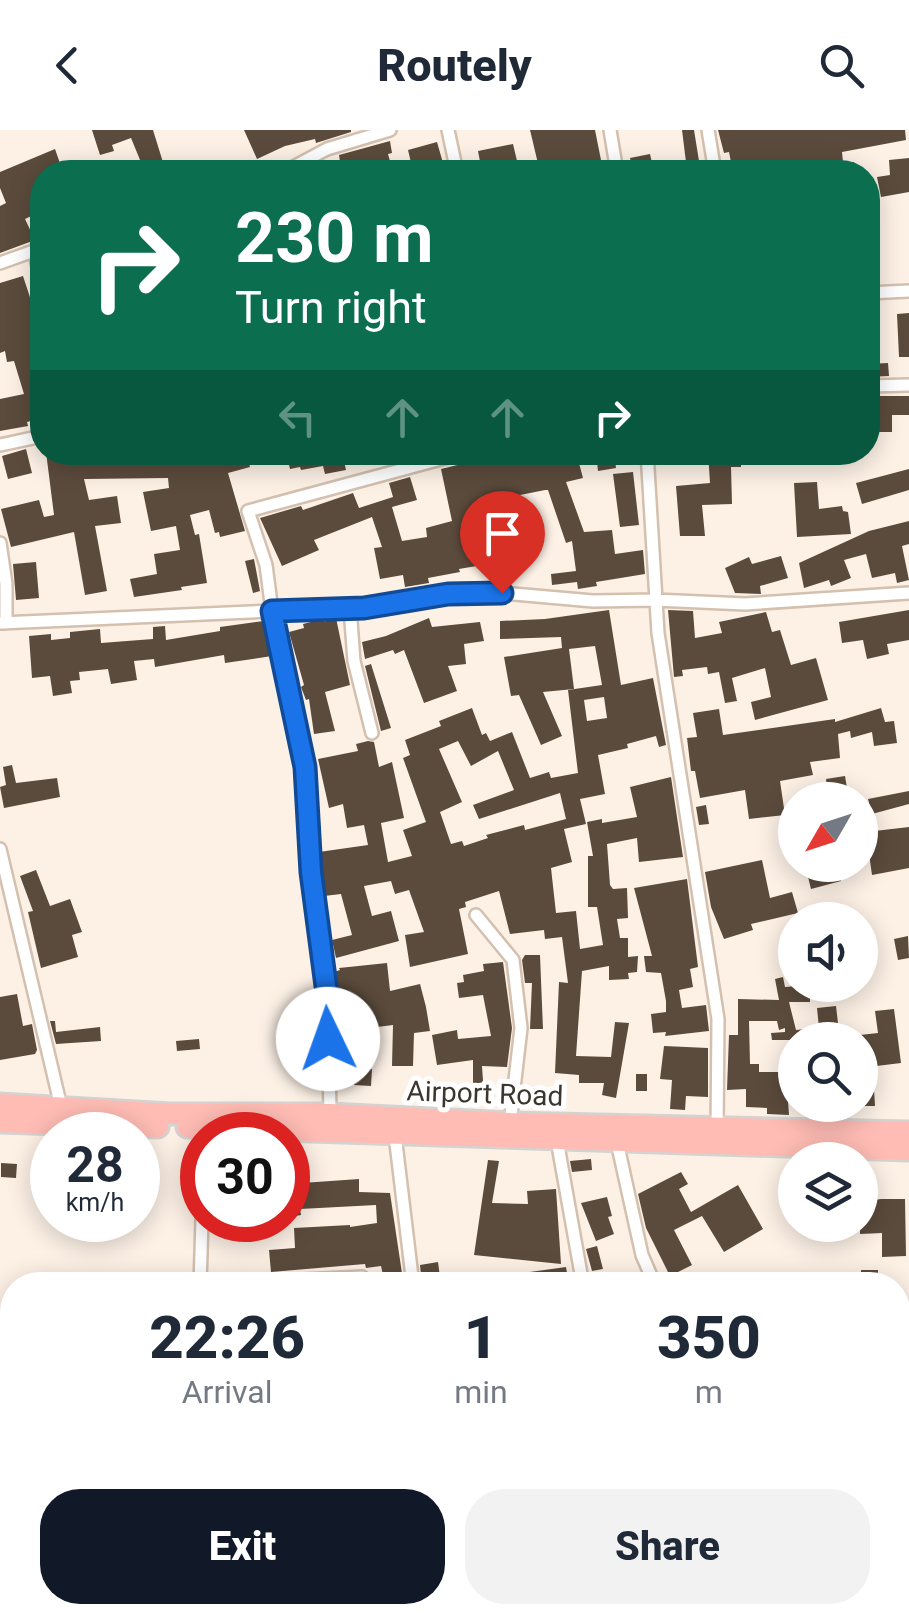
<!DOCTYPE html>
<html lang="en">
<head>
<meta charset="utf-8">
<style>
	:root { --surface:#fff; --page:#f2f2f3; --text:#1f2937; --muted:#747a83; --accent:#111827 }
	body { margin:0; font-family:Roboto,sans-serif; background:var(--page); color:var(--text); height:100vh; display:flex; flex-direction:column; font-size:38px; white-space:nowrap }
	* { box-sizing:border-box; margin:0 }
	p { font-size:32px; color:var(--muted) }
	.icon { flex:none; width:55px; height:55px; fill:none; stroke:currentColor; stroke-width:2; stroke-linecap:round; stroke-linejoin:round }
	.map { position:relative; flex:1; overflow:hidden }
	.panel { position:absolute; left:0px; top:1142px; width:910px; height:352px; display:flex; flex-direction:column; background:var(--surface); border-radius:40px 40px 0 0; box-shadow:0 5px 25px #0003 }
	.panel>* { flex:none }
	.hud { position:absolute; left:30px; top:30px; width:850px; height:305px; border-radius:40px; box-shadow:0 5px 25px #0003; background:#0b6e4f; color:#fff; overflow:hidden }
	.needle { width:65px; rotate:231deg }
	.controls { position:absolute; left:778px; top:652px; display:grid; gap:20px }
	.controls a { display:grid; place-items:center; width:100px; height:100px; border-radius:50%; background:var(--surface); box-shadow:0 5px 25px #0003; font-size:50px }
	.speed { position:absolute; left:30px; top:982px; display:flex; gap:20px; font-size:50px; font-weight:700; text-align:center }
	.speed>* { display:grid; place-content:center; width:130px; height:130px; border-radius:50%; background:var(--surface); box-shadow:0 5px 25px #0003; line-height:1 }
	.speed small { font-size:25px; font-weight:400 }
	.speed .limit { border:15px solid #d22; background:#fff; color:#111 }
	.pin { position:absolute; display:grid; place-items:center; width:85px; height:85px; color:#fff; margin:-102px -42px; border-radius:50% 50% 50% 0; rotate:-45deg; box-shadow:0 0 10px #0007 }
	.pin .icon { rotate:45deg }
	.me { position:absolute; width:110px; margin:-55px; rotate:357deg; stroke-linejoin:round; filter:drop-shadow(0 0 8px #0008) }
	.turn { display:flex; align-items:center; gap:35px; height:210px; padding:0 40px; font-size:45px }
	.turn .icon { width:130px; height:130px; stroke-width:2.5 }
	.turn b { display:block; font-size:70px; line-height:85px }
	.lanes { display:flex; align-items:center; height:95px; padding:0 40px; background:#0003; justify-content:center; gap:50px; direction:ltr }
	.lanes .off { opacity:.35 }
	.eta { display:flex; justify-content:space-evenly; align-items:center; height:170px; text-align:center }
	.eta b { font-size:60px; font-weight:800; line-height:70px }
	.action { display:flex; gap:20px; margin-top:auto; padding:20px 40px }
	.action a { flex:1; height:115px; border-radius:40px; background:var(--accent); color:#fff; font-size:40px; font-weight:800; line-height:115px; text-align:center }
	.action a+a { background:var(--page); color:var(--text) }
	header { display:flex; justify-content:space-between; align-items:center; height:130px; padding:0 40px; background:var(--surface); font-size:45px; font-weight:800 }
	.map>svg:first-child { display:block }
	.building { fill:#5b4b3c; fill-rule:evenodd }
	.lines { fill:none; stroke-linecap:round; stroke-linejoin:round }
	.minor-casing { stroke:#d3c0af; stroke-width:16 }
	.trunk-casing { stroke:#d4d3d1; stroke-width:25 }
	.minor { stroke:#fff; stroke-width:11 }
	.trunk { stroke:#febcb4; stroke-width:20 }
	.route-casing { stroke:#114b97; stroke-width:25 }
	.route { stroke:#1a73e8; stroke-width:18 }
	.labels { text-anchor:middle; stroke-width:10; stroke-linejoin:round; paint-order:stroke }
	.street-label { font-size:28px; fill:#3c352e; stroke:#fff }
</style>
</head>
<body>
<header><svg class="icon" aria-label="back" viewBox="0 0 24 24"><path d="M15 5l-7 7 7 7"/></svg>Routely<svg class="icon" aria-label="search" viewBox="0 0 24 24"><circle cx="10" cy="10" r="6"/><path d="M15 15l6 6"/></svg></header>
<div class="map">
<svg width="909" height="1494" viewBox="0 0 909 1494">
	<rect width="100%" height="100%" fill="#fdf1e6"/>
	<!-- building -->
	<path class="building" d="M92,0H153L166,42H145L131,8L112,15L114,21L100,25Z
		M244,0H351V2L316,13L315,9L285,16L257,29Z
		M530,0H595L601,30L540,42Z
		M682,0H694L699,31L686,32Z
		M718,0H905L906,10L842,22L843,32H854L855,42H733L729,22L724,23Z
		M390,11L392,23L388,24L393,42H313V38L340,32L339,25Z
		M437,12L443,33L413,41L408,20Z
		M513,14L518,35L482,42L478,21Z
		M55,19L63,42H42V81L25,89L35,110L0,123V76L6,73L0,58V42Z
		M650,24L654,42H633L630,28Z
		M909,28V62L881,67L877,47L890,45L889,30Z
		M23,146L42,204V222L31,226L37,248L42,246V288L27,292L28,296L0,301V269L24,264L14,231L7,232L5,221L0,223V153Z
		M909,183V227H899L897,184Z
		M888,233L889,246L868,247V234Z
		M874,266H909V285H892V302H876Z
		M26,319L32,343L8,349L2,326Z
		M46,322H246L250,337L228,343L245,401L220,407L219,402L215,403L209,380L190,385L195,405L199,404L207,453L181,457L182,460L134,467L130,449L157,444L154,424L180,420L176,396L151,401L143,362L169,358L168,348L84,349L89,370L117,366L121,393L95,396L107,461L85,465L74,402L11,417L1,379L39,370L44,387L54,385Z
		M286,322H342L346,340L325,344L323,336L301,340L300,337L290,339Z
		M382,322H414L415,325L386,334Z
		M511,322H576L583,348L566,352L584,402L612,400L615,424L643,420L645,444L596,452L597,456L578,459L577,452L552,455L551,444L576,441L572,411L566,413L548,360H545L515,366L519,390L511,391L517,424L493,428L494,433L459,439L460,442L428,448L429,453L405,457L403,445L380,449L374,418L382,417L372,387L314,410L319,420L282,436L260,388L301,376L303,380L353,363L359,378L393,367L389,353L410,347L417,370L392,377L402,411L427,407L426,398L452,391L441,339Z
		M596,322H614L616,338L598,341Z
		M708,322H741V337H731L732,374L702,375L705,406H680L676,356L710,353Z
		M823,322H842L843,332L824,334Z
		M909,339V360L862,374L856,353Z
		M633,342L639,395L620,397L613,344Z
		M817,352L819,379L842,376L843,381L848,382L851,404L797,407L794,353Z
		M909,391V414L902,416L909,450L897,453L895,443L872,448L866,424L844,430L851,448L831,456L829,450L804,458L799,433L869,401Z
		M781,426L788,448L760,456L761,464L735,463L725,438L749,427L752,434Z
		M254,429L260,461L253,463L245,431Z
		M36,432L39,468L16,470L13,434Z
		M609,480L621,555L653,548L666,615L659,617L656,606L627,614L628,618L598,625L605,664L580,669L586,694L564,699L572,732L551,738L556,783L576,781L580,819L603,815L597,777H588V726H593L587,692L602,689V693L637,687L630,657L671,647L683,727L639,732L637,708L607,714L610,755L613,759L627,758L628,788L617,789L620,808H628V827L638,826L637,842L628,843L629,849L609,850V836L582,841L576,926L611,927L615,892L629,893L616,968L602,965L604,953H579V945L555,943L559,852L568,853L562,807L545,809L544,800L510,804L499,761L465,772L466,777L459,779L468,824L410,837L405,805L424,802L409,760L395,764L391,751L364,756L372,786L391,781L399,811L336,828L332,810L352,805L341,764L324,766L319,722L368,715L364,695L347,698L343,674L329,678L318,629L358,621L356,614L368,611L374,612L379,637L392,632L404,688L381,693L388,732L412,726L403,700L426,692L403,628L410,625L405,610L441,596L439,591L472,578L482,605L486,603L490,611L512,602L530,648L549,642L551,648L578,643L568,560L602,555L595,516L569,519L574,559L543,562L562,606L541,615L519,565L511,566L504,527L562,518L561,507L500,509V491L545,489ZM604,567L607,588L587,591L584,570ZM458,611L471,636L498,621L514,660L473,675L479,689L560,663L566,689L525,700L524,695L486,705L488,708L464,716L462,711L451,714L440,682L462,672L439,619Z
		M668,480L693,481L695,508L722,503L719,492L766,482L772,502L780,500L791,535L816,528L828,570L755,590L751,572L771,567L765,538L732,548L737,571L725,573L719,542L708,544L707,537L682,540L683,546L674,547Z
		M909,480V510L887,514L889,524L867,529L863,510L842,513L839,492Z
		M323,488L324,492L336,488L350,555L325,562L335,601L314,604L309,569L306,570L301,557L304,555L289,502L304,498L303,494L311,492L310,489Z
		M429,488L432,497L480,492L484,511L464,514L466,534L448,536L457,561L424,573L404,520L395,524L393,520L365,529L362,512L386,506Z
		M264,491L272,526L225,533L224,525L155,537L154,529L134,531L137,550L111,554L108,539L79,542L80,550L70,551L72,563L53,566L50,546L32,548L29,506L51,504V510L70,508V502L100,499L101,513L153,509V497L165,496L166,510L220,501V497Z
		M371,534L391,598L381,601L365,536Z
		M881,578L885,592L894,591L897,613L874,616L872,602L851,608L850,601L838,604L840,628L810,632L813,645L780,651L785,685L749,689L745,660L700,668L695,641H691L687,608L697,607L693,583L719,579L723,605L835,589V592Z
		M12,635L16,653L57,648L60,667L4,678L0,657L6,655L3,637Z
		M845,646L849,670H829L826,649Z
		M909,661V674L872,684L868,669Z
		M706,675L709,694L699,695L696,677Z
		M909,697V738L872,745L866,702Z
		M762,730L770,768L792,762L798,783L751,794L753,800L724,809L711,777L705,742Z
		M805,735H837L841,751L811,759Z
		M36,740L50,776L70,769L82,802L72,805L78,827L41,838L28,782L33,781L20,746Z
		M687,749L698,837L690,839L693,857L679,860L682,878L706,875L709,901L665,906L666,902L653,903L651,884L666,882V871L661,843L646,842L644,826H652L634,758Z
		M908,806L909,828L898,830L894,809Z
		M525,825H540L543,899H530L532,853H525L522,830Z
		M503,832L512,898L507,937L482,936L484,965H473V930L437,935L432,905L457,900L458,909L491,906L483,865L459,868L457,853L464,852L463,845L484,841L483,834Z
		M387,833L390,861L420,854L426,877L430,901L414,903L413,936H392L393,895L338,902L334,842L340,840L339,838Z
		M783,847L785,857L810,855V872H789L796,900L819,898L817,878L836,876L840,910H772L771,903L785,902V898L779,900L777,891H749L750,934H759V942H786L789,985L767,984V978L746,977V959L727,960L729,905H738V869L779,870L775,849Z
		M17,864L23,896L32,894L37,920L35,924L0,930V867Z
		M894,879L901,933L860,938V905L878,903L875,881Z
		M50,891H55L56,902L100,897L101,911L56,914Z
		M199,909L200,919L177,921L176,911Z
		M664,916L708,918V967L686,966L685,980L670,979L672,950L660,949Z
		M360,922V935H339V923Z
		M356,937L372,939L371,956L354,955Z
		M636,944H647V961H636Z
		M860,959H874L875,976H860Z
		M591,1029L592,1040L572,1042L570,1031Z
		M488,1030L499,1031L492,1073L528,1074L527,1061L556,1059L561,1134L474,1125Z
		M1,1033L17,1034L16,1048L1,1047Z
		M681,1042L688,1054L679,1059L691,1082L738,1055L763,1099L724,1122L702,1086L674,1100L692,1135L670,1146L646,1098L638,1064Z
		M359,1049V1062L390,1063L403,1150L385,1154L381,1136L366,1138L365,1134L271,1142L269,1120L295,1118L294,1098L350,1095V1097L377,1093L376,1075L300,1079L301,1085L290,1087L288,1054Z
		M607,1067L612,1086L608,1087L614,1104L596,1111L581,1073Z
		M881,1069H905L906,1126L882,1127V1103L860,1104V1072Z
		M597,1116L603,1139L592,1141L586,1119Z
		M438,1132L441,1155H422L420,1135Z
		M566,1137L569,1155H479V1149Z
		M861,1140H878V1155H861Z
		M909,1222V1265L905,1266L909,1305L899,1306L908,1331L898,1335V1225Z
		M909,1369V1402L898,1408V1375Z
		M12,1432V1472L0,1475V1433Z
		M909,1478V1494H784L779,1482H898Z
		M87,1482H120L122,1494H117L116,1487L90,1494Z
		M330,1482H357V1485L395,1482L398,1494H334Z
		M497,1482H613L617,1494H469Z
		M663,1482H672L674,1494H634Z
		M703,1482H748L752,1494H707Z"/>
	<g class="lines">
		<defs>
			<path id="minor" d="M448,0L457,42
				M610,0L617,42
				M708,0L715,42
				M284,42L327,19L390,0
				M34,120L42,154
				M0,133L42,118
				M868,163L909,161
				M868,256L909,255
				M0,315L42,306
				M647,322L658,503L718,889L717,1003
				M0,413L6,454V493
				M350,478L354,531L372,603
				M0,493L364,477L448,464L502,463L593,471L655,470L745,474L909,463
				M0,719L61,977
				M476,785L513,830L521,898L510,993
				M330,984L328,871L311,743L305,637L272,481L266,435L248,381L467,322
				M395,1005L413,1155
				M557,1010L583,1155
				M617,1012L642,1125L655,1155
				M200,1155L202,1090
				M205,1155L362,1147
				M898,1207H909
				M898,1350L909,1346
				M129,1482L131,1494
				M265,1482L267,1494
				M681,1482L684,1494"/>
			<path id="trunk" d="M0,974L170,984H330L510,993L909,1002
				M0,992L158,997
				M187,997L909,1020"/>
		</defs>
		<!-- minor casing -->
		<use href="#minor" class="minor-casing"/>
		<!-- trunk casing -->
		<use href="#trunk" class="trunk-casing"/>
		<!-- minor -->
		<use href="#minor" class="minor"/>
		<!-- trunk -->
		<use href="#trunk" class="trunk"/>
	</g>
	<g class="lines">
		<defs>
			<path id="route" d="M328,909V871L311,742L305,637L272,481L364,478L448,464L502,463"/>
		</defs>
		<!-- route casing -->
		<use href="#route" class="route-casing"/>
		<!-- route -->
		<use href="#route" class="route"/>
	</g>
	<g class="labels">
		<!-- street labels -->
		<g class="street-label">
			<text transform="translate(485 963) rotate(2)" y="10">Airport Road</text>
		</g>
	</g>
</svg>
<div class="controls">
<a><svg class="needle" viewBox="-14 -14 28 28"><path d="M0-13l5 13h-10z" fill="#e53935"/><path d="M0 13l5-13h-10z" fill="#747a83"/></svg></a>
<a><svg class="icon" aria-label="sound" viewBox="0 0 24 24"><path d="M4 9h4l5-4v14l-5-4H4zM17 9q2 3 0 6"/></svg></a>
<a><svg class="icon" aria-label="search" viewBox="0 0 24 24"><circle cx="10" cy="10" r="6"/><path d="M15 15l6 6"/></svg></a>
<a><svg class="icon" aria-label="layers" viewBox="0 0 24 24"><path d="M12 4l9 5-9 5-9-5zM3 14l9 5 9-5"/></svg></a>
</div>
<div class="speed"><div>28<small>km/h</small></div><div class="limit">30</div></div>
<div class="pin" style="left:502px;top:463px;background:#d93025"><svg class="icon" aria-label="arrive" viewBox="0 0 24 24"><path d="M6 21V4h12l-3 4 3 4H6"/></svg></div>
<svg class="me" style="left:328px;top:909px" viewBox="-20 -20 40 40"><circle r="19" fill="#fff"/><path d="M0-13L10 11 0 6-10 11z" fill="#1a73e8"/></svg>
<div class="hud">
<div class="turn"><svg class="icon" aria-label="right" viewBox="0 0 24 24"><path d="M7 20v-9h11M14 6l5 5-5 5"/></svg><div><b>230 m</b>Turn right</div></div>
<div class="lanes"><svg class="icon off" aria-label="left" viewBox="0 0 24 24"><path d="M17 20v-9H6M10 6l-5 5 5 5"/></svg><svg class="icon off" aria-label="ahead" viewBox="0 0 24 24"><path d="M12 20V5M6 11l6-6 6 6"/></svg><svg class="icon off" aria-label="ahead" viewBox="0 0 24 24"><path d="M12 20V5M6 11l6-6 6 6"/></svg><svg class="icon" aria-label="right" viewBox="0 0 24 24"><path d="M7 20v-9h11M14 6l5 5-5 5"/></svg></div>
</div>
<section class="panel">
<div class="eta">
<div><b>22:26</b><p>Arrival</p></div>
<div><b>1</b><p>min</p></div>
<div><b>350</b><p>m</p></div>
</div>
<div class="action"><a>Exit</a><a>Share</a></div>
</section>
</div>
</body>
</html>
